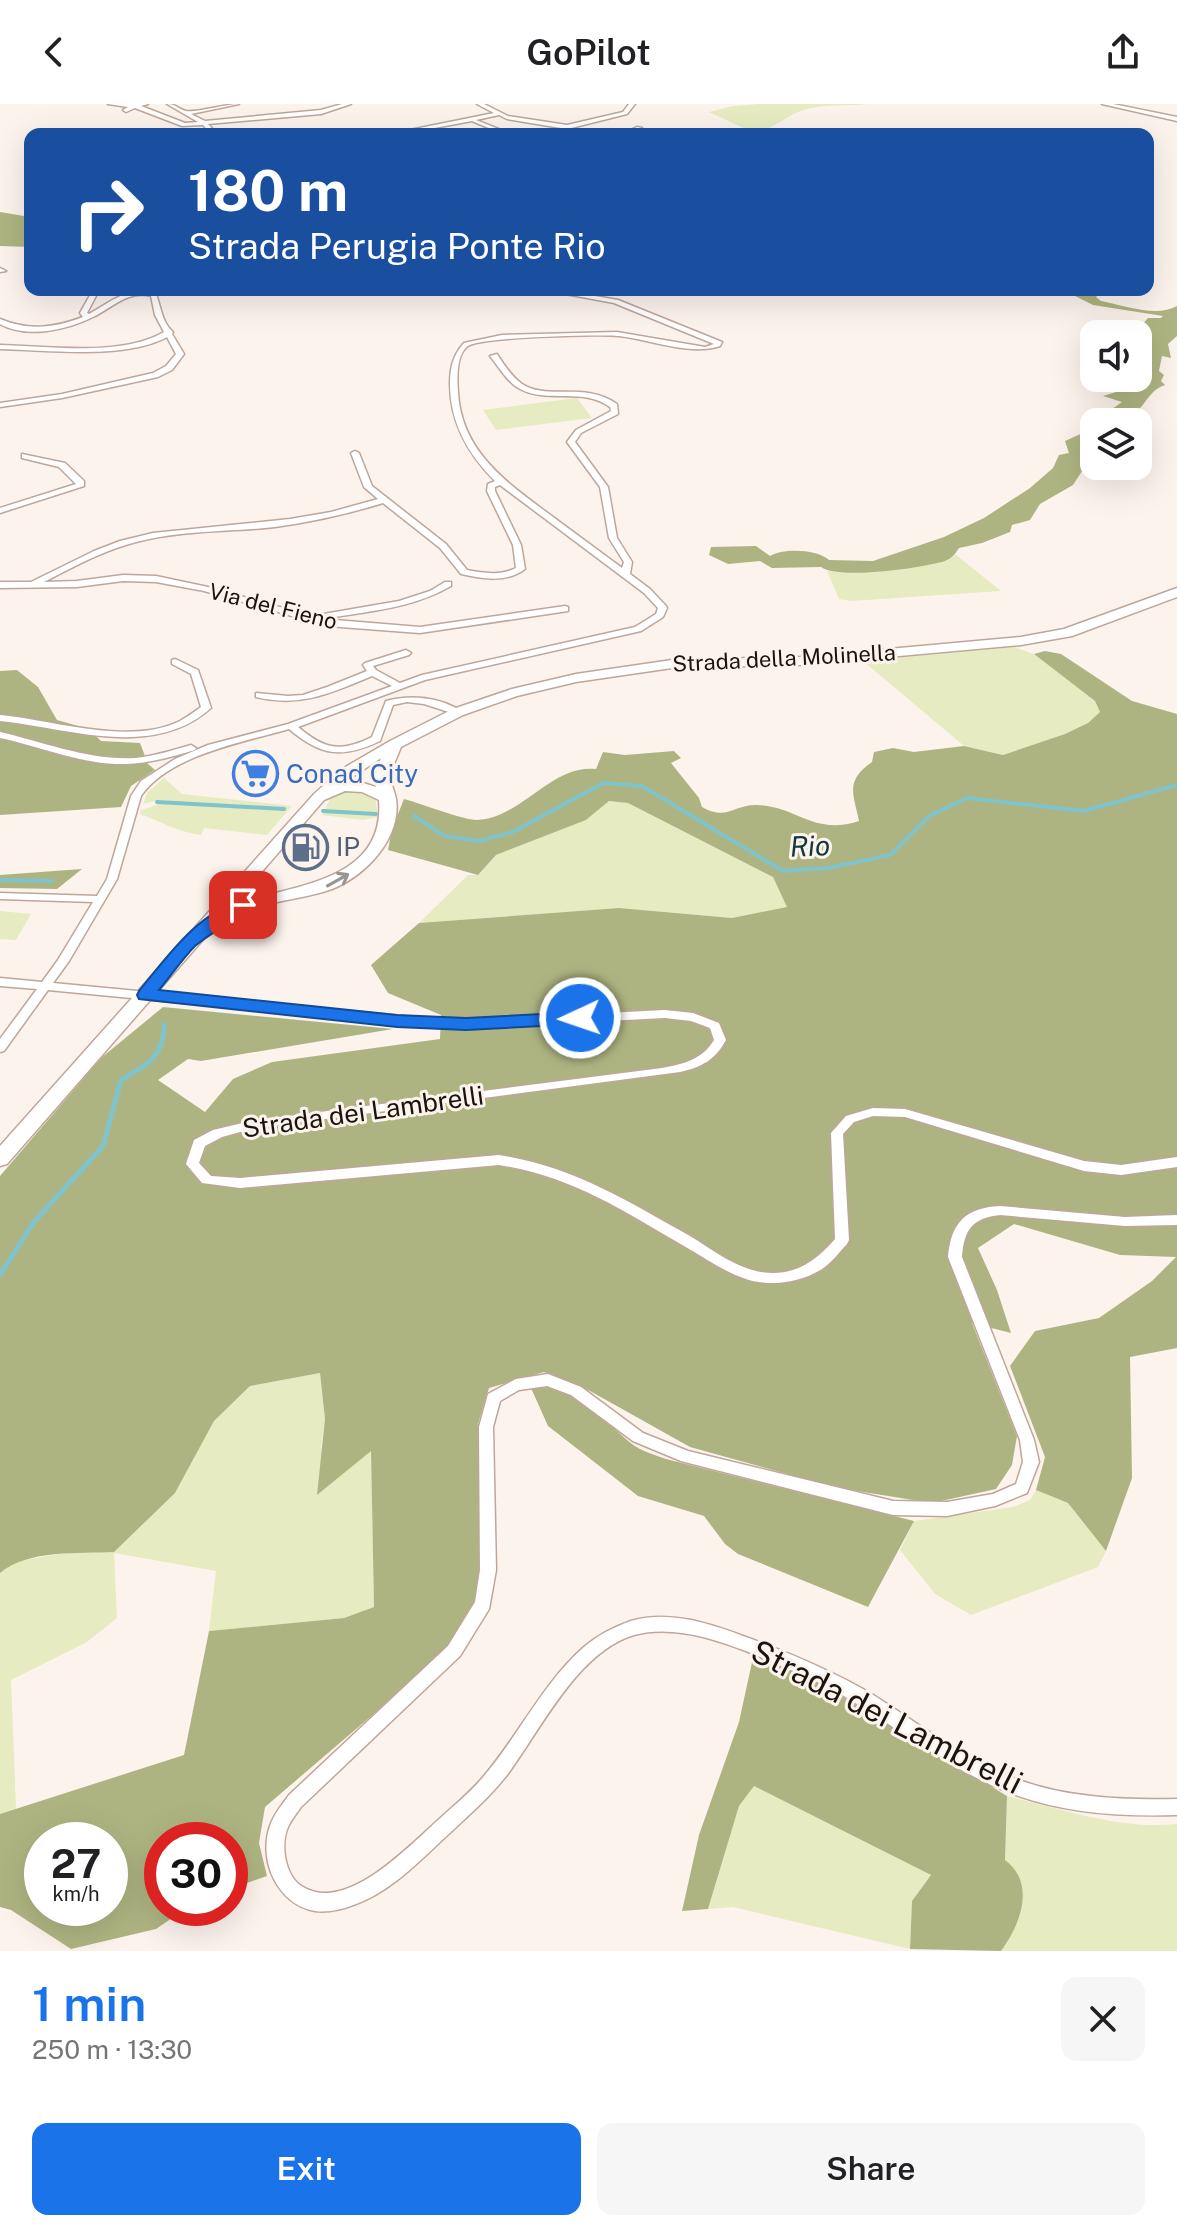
<!DOCTYPE html>
<html lang="en">
<head>
<meta charset="utf-8">
<style>
	:root { --surface:#fff; --page:#f6f6f6; --text:#202124; --muted:#757577; --accent:#1a73e8 }
	body { margin:0; font-family:"Public Sans",sans-serif; background:var(--page); color:var(--text); height:100vh; display:flex; flex-direction:column; font-size:30px; white-space:nowrap }
	* { box-sizing:border-box; margin:0 }
	p { font-size:26px; color:var(--muted) }
	.icon { flex:none; width:44px; height:44px; fill:none; stroke:currentColor; stroke-width:2; stroke-linecap:round; stroke-linejoin:round }
	.map { position:relative; height:1847px; overflow:hidden }
	.details { display:flex; flex-direction:column; background:var(--surface); flex:1 }
	.details>* { flex:none }
	.top-card { position:absolute; left:24px; top:24px; width:1130px; height:168px; border-radius:16px; box-shadow:0 8px 32px #0002; background:#1a4fa0; color:#fff; overflow:hidden }
	.fabs { position:absolute; left:1080px; top:216px; display:grid; gap:16px }
	.fabs a { display:grid; place-items:center; width:72px; height:72px; border-radius:16px; background:var(--surface); box-shadow:0 8px 32px #0002; font-size:40px }
	.speed { position:absolute; left:24px; top:1718px; display:flex; gap:16px; font-size:40px; font-weight:700; text-align:center }
	.speed>* { display:grid; place-content:center; width:104px; height:104px; border-radius:50%; background:var(--surface); box-shadow:0 8px 32px #0002; line-height:1 }
	.speed small { font-size:20px; font-weight:400 }
	.speed .limit { border:12px solid #d22; background:#fff; color:#111 }
	.pin { position:absolute; display:grid; place-items:center; width:68px; height:68px; color:#fff; margin:-34px; border-radius:16px; box-shadow:0 4px 12px #0006 }
	.me { position:absolute; width:88px; margin:-44px; rotate:267deg; stroke-linejoin:round; filter:drop-shadow(0 0 6px #0008) }
	.turn { display:flex; align-items:center; gap:28px; height:168px; padding:0 32px; font-size:36px }
	.turn .icon { width:104px; height:104px; stroke-width:2.5 }
	.turn b { display:block; font-size:56px; line-height:68px }
	.round { display:grid; place-items:center; flex:none; width:84px; height:84px; border-radius:16px; background:var(--page) }
	.head { display:flex; align-items:center; justify-content:space-between; height:136px; padding:0 32px }
	h1 { font-size:48px; font-weight:600; line-height:60px; color:var(--accent) }
	.action { display:flex; gap:16px; margin-top:auto; padding:16px 32px }
	.action a { flex:1; height:92px; border-radius:16px; background:var(--accent); color:#fff; font-size:32px; font-weight:600; line-height:92px; text-align:center }
	.action a+a { background:var(--page); color:var(--text) }
	header { display:flex; justify-content:space-between; align-items:center; height:104px; padding:0 32px; background:var(--surface); font-size:36px; font-weight:600 }
	.map>svg:first-child { display:block }
	.green { fill:#e6ebc2 }
	.forest { fill:#aeb481; fill-rule:evenodd }
	.lines { fill:none; stroke-linecap:round; stroke-linejoin:round }
	.stream-far1 { stroke:#7fc4cc; stroke-width:4 }
	.stream { stroke:#7fc4cc; stroke-width:5 }
	.minor-casing { stroke:#bea799; stroke-width:3 }
	.secondary-casing { stroke:#bea799; stroke-width:3 }
	.minor { fill:#fff; fill-rule:evenodd }
	.secondary { fill:#fff; fill-rule:evenodd }
	.oneway { stroke:#989593 }
	.route { fill:#1a73e8; stroke:#114b97; stroke-width:2 }
	.labels { text-anchor:middle; stroke-width:6; stroke-linejoin:round; paint-order:stroke }
	.far-street-label { font-size:22px; fill:#1b130e; stroke:#fdf3ed }
	.shop-label { font-size:26px; fill:#366cbe; stroke:#fdf3ed; text-anchor:start }
	.service-label { font-size:26px; fill:#4e5e75; stroke:#fdf3ed; text-anchor:start }
	.street-label { font-size:26px; fill:#1b130e; stroke:#fdf3ed }
	.water-label { font-size:28px; font-style:italic; fill:#14373b; stroke:#fdf3ed }
	.near-street-label { font-size:32px; fill:#1b130e; stroke:#fdf3ed }
</style>
</head>
<body>
<header><svg class="icon" aria-label="back" viewBox="0 0 24 24"><path d="M15 5l-7 7 7 7"/></svg>GoPilot<svg class="icon" aria-label="share" viewBox="0 0 24 24"><path d="M12 15V3M7 8l5-5 5 5M5 13v7h14v-7"/></svg></header>
<div class="map">
<svg width="1177" height="1847" viewBox="0 0 1177 1847">
	<rect width="100%" height="100%" fill="#fdf3ed"/>
	<!-- green -->
	<path class="green" d="M759,0H870C849,2 825,0 806,5C780,13 766,35 735,29L748,26L709,8L733,2Z
		M577,294L592,314L496,326L483,306Z
		M955,450L1001,487L851,497L839,495L827,467C853,471 936,466 955,450Z
		M1014,543L1034,550L1095,597L1100,608L1088,619L1065,630L1003,651L964,642L863,557Z
		M164,674L182,690L292,702L267,731L204,724L201,731C178,728 161,718 140,710L141,706L157,701L155,697L143,700L147,689Z
		M352,684L375,692L378,713L363,716L322,711L332,691Z
		M609,697L628,699L773,773L788,803L732,814L619,804L419,819L468,771H478L496,751L586,716Z
		M0,807L31,810L16,836L0,835Z
		M320,1269L325,1315L321,1345L371,1346L374,1503L344,1514L209,1527L216,1467L114,1449L117,1514L87,1538L11,1576L16,1705L0,1710V1469L13,1458L59,1450L175,1389L214,1317L250,1282Z
		M1036,1386L1068,1399L1106,1447L1098,1463L971,1511L935,1490L900,1446L914,1417L1013,1403L1030,1396Z
		M754,1682L931,1771L912,1797L910,1845L733,1803L708,1805L739,1702Z
		M1007,1692C1062,1705 1120,1726 1177,1720V1847H1001L1017,1817L1005,1757Z"/>
	<!-- forest -->
	<path class="forest" d="M0,108L30,113V143L0,142Z
		M1085,186H1104L1096,193L1101,197C1123,201 1156,214 1177,202V232L1168,240L1171,254L1162,252L1159,267L1164,271L1161,277L1165,281C1153,285 1149,293 1142,302C1130,316 1111,318 1094,318V337L1085,351L1086,361L1073,381L1040,400L1030,416L1012,421L1010,428L982,439L959,444C955,450 952,454 945,457C923,464 839,476 821,463L772,464L760,457L728,460L709,451L711,443L756,442L770,452C783,444 817,445 829,456L873,457L944,433L984,414L1030,384L1053,364L1059,351L1069,349L1065,337L1085,328V324L1122,298L1103,292L1126,285L1122,281L1127,274H1138V230L1135,229L1148,214H1161L1163,212L1093,201L1075,192Z
		M1045,547L1061,550L1132,597L1177,610V1244L1130,1253L1132,1374L1106,1447L1068,1399L1036,1386L1045,1353L1010,1262L1035,1227L1099,1214L1152,1177L1176,1153L1120,1151L1014,1120L978,1144L997,1186L1011,1229L972,1219L1017,1332L1012,1361L996,1385L932,1399L838,1384L690,1343L590,1287L544,1268L489,1284L478,1320L481,1452L480,1479L475,1505L446,1548L265,1703L259,1739L267,1772L230,1785V1736H162V1804H187L156,1825L71,1845L11,1806L0,1803V1710L184,1651L209,1527L344,1514L374,1503L371,1347L317,1391L325,1315L320,1269L250,1282L214,1317L175,1389L114,1448C78,1450 29,1445 0,1469V1072L101,954L163,903L393,925L201,957L188,955L158,976L205,1008L233,975L272,958L440,935L441,911L388,889L371,861L419,819L619,804L732,814L787,803L773,773L628,699L609,697L586,716L496,751L478,771L388,746L392,725L404,695C420,699 463,716 477,716C522,714 551,660 596,665L603,648L625,651L674,647L681,654L671,659L699,694L702,703C727,717 733,701 756,701C797,702 813,732 859,717C854,691 844,677 872,658L874,648L893,644L914,648L964,642L1003,651L1065,630L1088,619L1100,608L1095,597L1034,550ZM42,1736H110V1804H42Z
		M17,566L38,583L57,616L89,625L101,637L140,639L148,660L155,666L131,682L121,703L0,711V567Z
		M82,765L57,785L0,784V771Z
		M550,1283C584,1290 606,1319 632,1340C641,1347 655,1351 666,1355L914,1417L868,1503L738,1450L725,1440L704,1412L638,1392L548,1322L531,1284Z
		M754,1549L793,1563L1007,1692L1005,1756C1036,1779 1021,1820 1001,1847L910,1845L912,1797L931,1771L754,1682L739,1702L708,1805L682,1807L699,1731L739,1618Z"/>
	<g class="lines">
		<!-- stream-far1 -->
		<path class="stream-far1" d="M157,698L284,705
			M323,707L376,710
			M414,712L445,732L479,737L513,728L603,679L642,682L783,767L828,764L890,751L929,712L967,694L1084,707L1177,681
			M0,776L52,777"/>
		<!-- stream -->
		<path class="stream" d="M0,1171L33,1119L103,1042L121,976C147,961 164,953 164,921"/>
		<defs>
			<path id="minor" d="M108,0H148L141,2L185,19L198,18L167,0C176,0 178,5 186,7C196,9 225,0 239,0L191,10L205,17L321,6L342,0H351L321,10L208,20L217,30H211L203,21L182,22L135,4L126,8L123,6L128,3Z
				M477,0H484L508,12L567,21L623,8L629,0H635L627,10L567,25L507,15L499,11L476,16L511,30H503L472,17L402,30H390L494,9Z
				M1102,0H1113L1177,13V17Z
				M637,23L642,24L630,30H622Z
				M0,164L6,167L0,168Z
				M93,186H99L87,209L89,210C113,197 126,182 156,190C161,203 162,219 173,228L172,230L184,250L172,266L158,273L62,294L0,303V299L62,290L153,269L166,262L176,250L167,233C125,256 47,246 0,245V241C49,242 121,253 164,228L155,211L151,192C128,186 112,204 93,213C67,226 27,235 0,220V215C29,227 54,224 83,213L80,209Z
				M544,186H560L618,196L722,238L720,242C689,252 652,236 619,232C598,230 481,233 468,242C456,250 457,276 458,288C461,347 506,378 549,410C573,428 598,446 622,464L624,458L609,434L600,383L567,338L576,326L611,307L610,303C583,283 548,300 520,285C507,278 499,263 490,252L497,250C504,261 512,273 522,280C548,297 584,277 617,300L618,310L581,329L575,338L608,383L617,434L632,458L630,470L650,485L666,502L667,504L663,513L641,527L425,576L298,623C324,645 340,649 372,633L386,597C411,590 440,593 463,608L458,611L424,600L407,598L393,601L380,637C342,655 321,652 289,625C244,638 169,651 141,692L117,775L69,857L53,879L423,914L466,916L665,906L693,909L719,919L726,936C715,956 702,963 680,968L251,1025L222,1033L205,1042L199,1059L211,1072L240,1074L499,1051C574,1063 625,1096 690,1132C711,1145 736,1164 761,1168C794,1173 815,1158 835,1135L831,1029L846,1012L873,1004L905,1005L1084,1057L1121,1061L1177,1053V1063L1121,1071L1084,1067L905,1013L873,1012L854,1018L843,1030L849,1136L847,1140C840,1147 834,1156 826,1162C811,1174 786,1180 768,1179C737,1178 709,1156 684,1142C622,1106 571,1072 499,1061L240,1084L202,1079L186,1060L194,1036L213,1026L251,1017L662,964C683,960 702,956 714,936L710,924L691,917L665,914L466,924L423,922L48,886L4,947L0,948V935L37,885L0,882V874L42,878L58,856L93,798L0,795V789L97,792L107,775L131,692L141,677L175,655L208,641L288,620L392,582L372,572C331,589 300,604 256,593V589L288,592L303,591L327,583L367,567L363,561L365,559L406,546L411,549L409,551L373,562L376,566L400,579L422,571L635,523L656,510L658,504L644,489L500,381L495,383V387L521,441L525,465C506,479 484,475 461,470L440,444L383,399C348,410 311,418 275,423C230,428 184,426 140,437C106,445 75,462 44,478L77,477L123,471L156,472L208,483L312,512L399,497L430,487L445,478H451V482C411,505 368,507 323,515L420,523L565,502L568,503V507L420,529L327,522L204,487L156,478L123,477L77,483L0,484V478H31L94,447L120,437L153,429L290,415L331,408L378,395L364,383L351,349L355,347L359,349L372,382L446,440L467,466C485,469 500,472 516,464L513,441L487,387L488,380L495,377C468,350 450,319 450,280C450,264 453,251 464,239L502,231L617,228L705,243L714,240L614,199Z
				M22,350L65,359L84,377V382L0,409V404L76,380L59,363L22,354Z
				M175,555L198,566L211,604C153,656 68,624 0,617V611C54,616 129,642 180,617C187,613 194,608 201,603L191,570L172,560V556Z
				M0,628C44,638 90,657 136,654C155,652 173,646 191,641L196,644L195,646C168,654 143,661 115,660C76,658 38,642 0,634Z
				M1000,1102L1125,1113L1177,1111V1121L1125,1122L1000,1111C972,1114 964,1126 962,1153L1034,1336L1039,1358L1027,1389L995,1402L947,1412L893,1411L681,1357L633,1337L571,1291L547,1282L519,1286L500,1297L493,1323L496,1466L489,1505L460,1552L301,1703C297,1709 291,1716 288,1723C280,1741 285,1773 303,1783C346,1809 407,1744 436,1718C452,1703 470,1689 484,1672C519,1631 543,1579 584,1543C598,1531 614,1523 631,1517C669,1506 708,1519 743,1532C787,1548 830,1566 870,1589C917,1618 963,1655 1016,1675C1067,1694 1123,1696 1177,1695V1711C1112,1713 1048,1708 989,1680C937,1656 893,1621 844,1592C813,1574 779,1561 746,1547C711,1534 671,1521 634,1531C579,1547 542,1623 510,1667C493,1690 472,1708 452,1727C423,1753 394,1786 356,1800C343,1805 329,1809 315,1807C277,1800 258,1756 270,1722C274,1710 282,1701 289,1691L448,1542L475,1498L480,1466L479,1323L488,1290L516,1275L548,1270L581,1283L643,1329L688,1347L893,1397L947,1398L993,1390L1016,1380L1023,1358L1020,1336L948,1153C951,1119 965,1104 1000,1102Z"/>
			<path id="secondary" d="M1177,484V493L1072,532L1021,541L800,561L672,564L576,578L517,592L463,611L401,643L389,672C391,679 395,689 396,695C402,734 365,772 332,785C310,793 287,795 265,801C247,806 231,820 214,823L7,1060L0,1062V1042L314,690L342,665L390,637L453,605L512,585L576,570L672,556L800,553L1021,533L1064,525ZM381,654L373,672L376,683L360,678H345ZM345,687L362,688L379,696C386,780 288,781 233,801L324,696Z"/>
		</defs>
		<!-- minor casing -->
		<use href="#minor" class="minor-casing"/>
		<!-- secondary casing -->
		<use href="#secondary" class="secondary-casing"/>
		<!-- minor -->
		<use href="#minor" class="minor"/>
		<!-- secondary -->
		<use href="#secondary" class="secondary"/>
	</g>
	<!-- one-way arrows -->
	<defs><path id="oneway-shaft" d="M-6 0H5M1.5-3L5.5 0L1.5 3" fill="none" stroke-width="1.6" stroke-linecap="round" stroke-linejoin="round" transform="scale(2)"/></defs>
	<use class="oneway" href="#oneway-shaft" transform="translate(338 776) rotate(-29)"/>
	<!-- route -->
	<path class="route" d="M243,796L249,798L251,801C240,814 211,828 195,842C182,855 171,872 159,886L397,911L466,914L580,908L589,914L580,920L466,926L397,923L139,895L137,891L139,887C167,853 198,808 243,796Z"/>
	<!-- icons -->
	<defs>
		<symbol id="supermarket-ring" viewBox="-11 -11 22 22"><circle r="9.5" fill="#fdf3ed" stroke="#3f7fe0" stroke-width="1.5"/><path d="M-6-5.5h2.5l.6 2H6L4.5 2H-2.5L-4.4-4H-6ZM-1.5 3.2a1.3 1.3 0 1 0 .1 0ZM3 3.2a1.3 1.3 0 1 0 .1 0Z" fill="#3f7fe0"/></symbol>
		<symbol id="fuel-ring" viewBox="-11 -11 22 22"><circle r="9.5" fill="#fdf3ed" stroke="#5c6f8a" stroke-width="1.5"/><path d="M-5.5-6h7V0h2V4h1.3V-2.5L3-4.5l.8-.8L6-3V5H2.5V1h-1V6h-7ZM-4.2-4.7v3.2H.2V-4.7Z" fill="#5c6f8a"/></symbol>
	</defs>
	<g fill-rule="evenodd">
		<use href="#supermarket-ring" x="230" y="644" width="51" height="51"/>
		<use href="#fuel-ring" x="280" y="718" width="51" height="51"/>
	</g>
	<g class="labels">
		<!-- far-street labels -->
		<g class="far-street-label">
			<text transform="translate(273 502) rotate(14)" y="8">Via del Fieno</text>
			<text transform="translate(784 554) rotate(-3)" y="8">Strada della Molinella</text>
		</g>
		<!-- shop labels -->
		<g class="shop-label">
			<text x="286" y="679">Conad City</text>
		</g>
		<!-- service labels -->
		<g class="service-label">
			<text x="336" y="752">IP</text>
		</g>
		<!-- street labels -->
		<g class="street-label">
			<text transform="translate(363 1008) rotate(-8)" y="9">Strada dei Lambrelli</text>
		</g>
		<!-- water labels -->
		<g class="water-label">
			<text transform="translate(810 742) rotate(-2)" y="10">Rio</text>
		</g>
		<!-- near-street labels -->
		<g class="near-street-label">
			<text transform="translate(887 1613) rotate(27)" y="11">Strada dei Lambrelli</text>
		</g>
	</g>
</svg>
<div class="fabs">
<a><svg class="icon" aria-label="sound" viewBox="0 0 24 24"><path d="M4 9h4l5-4v14l-5-4H4zM17 9q2 3 0 6"/></svg></a>
<a><svg class="icon" aria-label="layers" viewBox="0 0 24 24"><path d="M12 4l9 5-9 5-9-5zM3 14l9 5 9-5"/></svg></a>
</div>
<div class="speed"><div>27<small>km/h</small></div><div class="limit">30</div></div>
<div class="pin" style="left:243px;top:801px;background:#d93025"><svg class="icon" aria-label="arrive" viewBox="0 0 24 24"><path d="M6 21V4h12l-3 4 3 4H6"/></svg></div>
<svg class="me" style="left:580px;top:914px" viewBox="-20 -20 40 40"><circle r="17" fill="#1a73e8" stroke="#fff" stroke-width="3"/><path d="M0-11L8 9 0 5-8 9z" fill="#fff"/></svg>
<div class="top-card">
<div class="turn"><svg class="icon" aria-label="right" viewBox="0 0 24 24"><path d="M7 20v-9h11M14 6l5 5-5 5"/></svg><div><b>180 m</b>Strada Perugia Ponte Rio</div></div>
</div>
</div>
<section class="details">
<div class="head"><div><h1>1 min</h1><p>250 m · 13:30</p></div><a class="round"><svg class="icon" aria-label="close" viewBox="0 0 24 24"><path d="M6 6l12 12M18 6L6 18"/></svg></a></div>
<div class="action"><a>Exit</a><a>Share</a></div>
</section>
</body>
</html>
